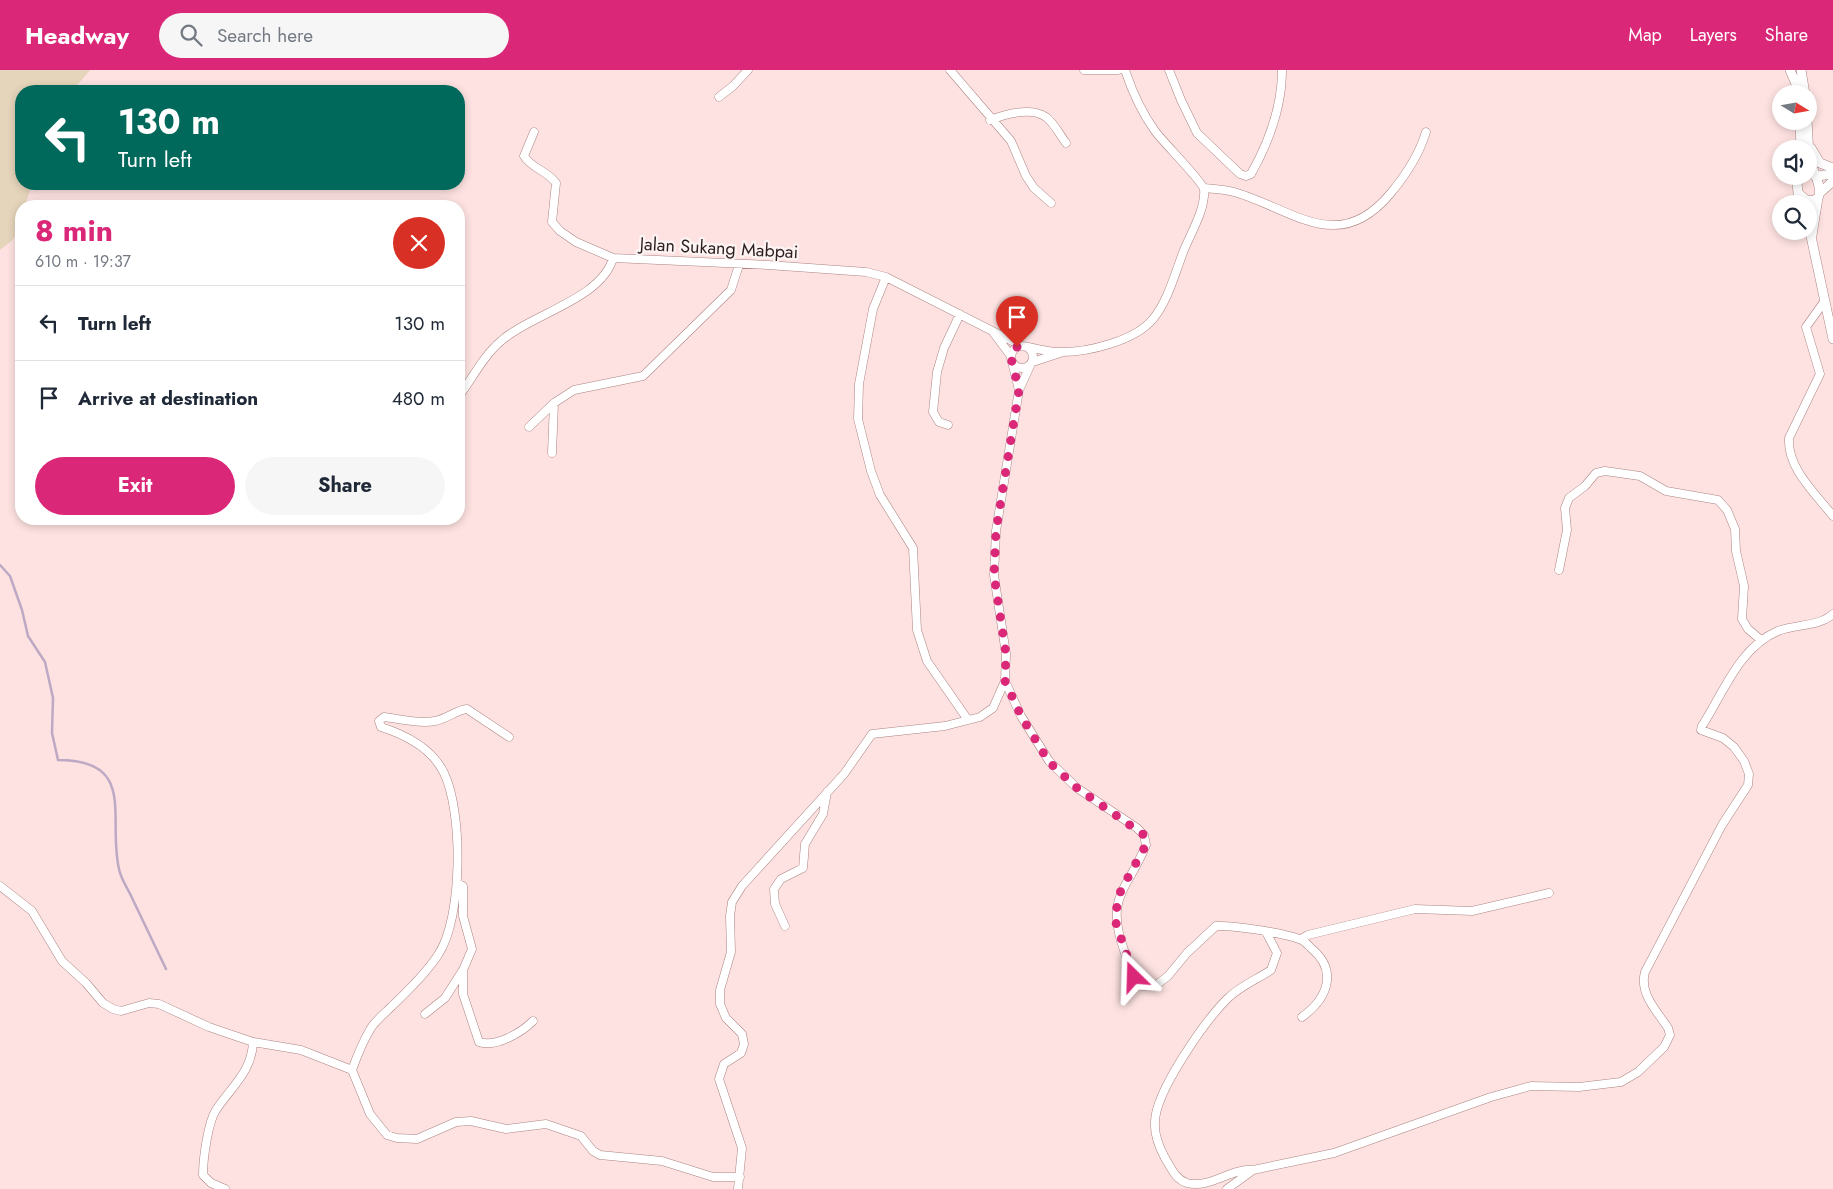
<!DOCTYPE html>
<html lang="en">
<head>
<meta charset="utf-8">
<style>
	:root { --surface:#fff; --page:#f6f6f7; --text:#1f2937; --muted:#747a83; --line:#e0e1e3; --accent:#db2777 }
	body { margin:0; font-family:Jost,sans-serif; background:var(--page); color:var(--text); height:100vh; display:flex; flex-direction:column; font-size:19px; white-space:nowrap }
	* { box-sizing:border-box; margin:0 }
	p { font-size:16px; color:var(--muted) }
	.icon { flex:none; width:28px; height:28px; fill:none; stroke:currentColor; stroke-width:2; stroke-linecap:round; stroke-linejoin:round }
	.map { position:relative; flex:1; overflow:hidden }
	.sheet { position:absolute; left:15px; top:130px; width:450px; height:325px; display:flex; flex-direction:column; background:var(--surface); border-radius:20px; box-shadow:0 2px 8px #0003 }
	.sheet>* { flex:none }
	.banner { position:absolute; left:15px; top:15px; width:450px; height:105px; border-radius:20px; box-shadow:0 2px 8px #0003; background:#00695c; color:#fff; overflow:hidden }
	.needle { width:32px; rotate:101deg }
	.tools { position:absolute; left:1772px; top:15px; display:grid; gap:10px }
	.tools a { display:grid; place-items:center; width:45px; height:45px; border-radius:50%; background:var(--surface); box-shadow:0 2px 8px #0003; font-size:25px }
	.pin { position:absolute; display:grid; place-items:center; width:42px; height:42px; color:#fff; margin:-51px -21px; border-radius:50% 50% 50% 0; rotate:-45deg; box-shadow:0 0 5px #0007 }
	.pin .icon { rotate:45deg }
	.me { position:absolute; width:55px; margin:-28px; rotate:338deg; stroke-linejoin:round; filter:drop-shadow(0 0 4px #0008) }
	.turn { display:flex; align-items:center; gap:18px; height:105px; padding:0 20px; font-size:22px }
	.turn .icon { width:65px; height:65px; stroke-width:2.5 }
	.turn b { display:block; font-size:35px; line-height:42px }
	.round { display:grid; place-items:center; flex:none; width:52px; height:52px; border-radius:26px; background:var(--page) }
	.summary { display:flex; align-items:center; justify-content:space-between; height:85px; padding:0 20px }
	h1 { font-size:30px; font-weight:700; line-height:38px; color:var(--accent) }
	.action { display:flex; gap:10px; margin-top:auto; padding:10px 20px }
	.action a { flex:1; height:58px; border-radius:30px; background:var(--accent); color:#fff; font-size:20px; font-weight:700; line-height:58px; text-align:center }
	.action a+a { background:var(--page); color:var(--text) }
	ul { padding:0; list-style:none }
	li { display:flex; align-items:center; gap:15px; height:75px; padding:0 20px; border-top:1px solid var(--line) }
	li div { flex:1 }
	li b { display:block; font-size:19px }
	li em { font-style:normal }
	header { display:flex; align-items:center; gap:30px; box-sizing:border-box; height:70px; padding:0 25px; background:var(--accent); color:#fff }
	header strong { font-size:24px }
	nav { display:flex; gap:28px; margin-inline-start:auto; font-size:18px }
	.search { width:350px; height:45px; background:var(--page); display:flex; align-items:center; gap:12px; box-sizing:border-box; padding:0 18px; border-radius:28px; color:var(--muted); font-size:19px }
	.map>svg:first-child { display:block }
	.green { fill:#e5d5bb }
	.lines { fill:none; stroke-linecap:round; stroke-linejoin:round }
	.stream { stroke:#bea9c4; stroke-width:2.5 }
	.minor-casing { stroke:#ab8382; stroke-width:9 }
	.tertiary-casing { stroke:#ab8382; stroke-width:10 }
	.minor { stroke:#fff; stroke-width:8 }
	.tertiary { stroke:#fff; stroke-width:9 }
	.route { stroke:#db2777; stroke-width:9; stroke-dasharray:0 16.2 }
	.labels { text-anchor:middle; stroke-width:4.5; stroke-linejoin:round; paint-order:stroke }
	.street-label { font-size:18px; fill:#2e1e1e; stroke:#fdf4f4 }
</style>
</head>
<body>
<header>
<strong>Headway</strong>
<div class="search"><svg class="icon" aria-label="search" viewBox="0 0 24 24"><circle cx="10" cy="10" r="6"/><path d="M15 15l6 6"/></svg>Search here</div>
<nav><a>Map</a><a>Layers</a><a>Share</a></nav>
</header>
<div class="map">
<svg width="1833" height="1119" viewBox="0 0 1833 1119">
	<rect width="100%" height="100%" fill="#fde2e1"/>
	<!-- green -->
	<path class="green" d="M0,0H90L72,21H21V114H32L25,136H21C21,159 19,167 0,180Z"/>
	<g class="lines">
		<!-- stream -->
		<path class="stream" d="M0,495L10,506L22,540L28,566L45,592L53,628L52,663L58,690C138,690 107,748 119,799C121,810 129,820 133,830C144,853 155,876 166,899"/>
		<defs>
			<path id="minor" d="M950,0L1011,71L1026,106L1034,118L1051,133
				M1084,0H1118
				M1169,0L1181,30L1197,63L1240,104L1246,106L1251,104C1269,72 1282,38 1282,0
				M719,27L733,16L748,0
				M990,50C1006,44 1031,37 1046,47C1054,53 1060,65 1066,73
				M534,62L524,86C532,99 548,101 556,113L552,152L560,161L576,172L613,188L768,195L866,202L886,207L1022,276
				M1204,118C1213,119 1224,119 1234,122C1293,139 1338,186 1390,124C1406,105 1419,85 1426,62
				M886,207L873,239L859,314L858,349L871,401L880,425L913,478L917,560L927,591L968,650
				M1824,232L1806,257L1820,304L1789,368C1787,398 1815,423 1833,446
				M993,262L1011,286
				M1011 287a11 11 0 1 1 22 0a11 11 0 1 1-22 0Z
				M1028,277C1039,279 1051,283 1062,282C1088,282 1135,271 1153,249C1168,231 1175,203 1184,180C1191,163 1206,138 1204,119C1202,111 1163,72 1155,61C1142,43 1132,21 1125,0
				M1012,292L1019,320
				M1033,292L1060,283
				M1030,296L1019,320L996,461L994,505L1006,584L1005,611L1021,646L1049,691L1077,718L1137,758L1144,765L1146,775C1127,822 1104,826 1125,883C1129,895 1133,908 1143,916H1155L1168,906L1187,883L1216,856C1234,855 1283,863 1299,869C1304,870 1308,875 1311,878C1339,901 1327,929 1302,947
				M459,326C472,309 484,285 501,271C531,244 602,229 613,188
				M948,355L939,352L933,342L937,302L944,278L960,244
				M529,357L554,333L574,320L643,306L731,220L739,195
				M552,383L554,333
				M1559,500L1567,460L1565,438L1569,428L1585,416L1596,403L1605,401L1640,406L1666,421L1718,430L1727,440L1735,459L1736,481L1744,516L1742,549L1748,559L1761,570
				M457,813L463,816V846L472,879L463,900
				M0,816L32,841L62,891L86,913L103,933L113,939L121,941L149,933L159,934L209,957L253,972L301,980L352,1000L370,1044L387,1065L397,1068L417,1069L456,1052L471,1051L506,1059L546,1054L581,1066L593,1081L600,1085L662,1091L713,1107H740
				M785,856L775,834L774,819L781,809L803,798L805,774L823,744L827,722
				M1266,862L1277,883L1271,900C1256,910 1240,916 1227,929C1205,951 1155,1022 1155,1052C1154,1065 1159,1077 1165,1088C1172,1099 1175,1109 1187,1113C1210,1119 1231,1098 1253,1100L1334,1083L1491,1027L1531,1016L1579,1017L1621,1012L1638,1002L1664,977L1670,965L1668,958C1657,941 1639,924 1645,902L1722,755L1748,715L1749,704L1744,691L1734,677L1723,668L1701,660L1702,656C1723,624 1739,577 1778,561C1795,554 1819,557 1833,544
				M1301,869L1308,865L1415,839L1472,841L1549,823
				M425,944L445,928L463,900V924L479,972C496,978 522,962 533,951
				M352,1000C357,986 363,971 371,958C376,950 385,943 392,936C408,921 426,903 438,885C463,848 463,742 444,703C432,678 406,665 381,657L379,651L384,647C400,649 420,654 435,651C447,649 456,640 467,639L509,667
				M225,1119L211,1113L203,1105C203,1089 208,1052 216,1040C231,1017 252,1002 253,972
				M738,1119L742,1078L719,1009L724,994L741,983L744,974L742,964L726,948L720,934V920L731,882L730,846L732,832L742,816L844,704L872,664L945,656L980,647L993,638L1005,611
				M1227,1119L1253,1100"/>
			<path id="tertiary" d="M1790,0L1796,14L1797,24
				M1801,0L1805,24
				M1800,51L1801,79
				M1811,78L1820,93L1833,98
				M1814,105L1817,106L1833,104
				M1803,106L1797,113L1798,123L1806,130C1833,134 1812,101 1810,90C1808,78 1808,64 1807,51
				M1822,121L1833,111
				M1809,157L1833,269
				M1812,165L1818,128"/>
		</defs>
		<!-- minor casing -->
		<use href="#minor" class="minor-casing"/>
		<!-- tertiary casing -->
		<use href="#tertiary" class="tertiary-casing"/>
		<!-- minor -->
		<use href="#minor" class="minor"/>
		<!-- tertiary -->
		<use href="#tertiary" class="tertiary"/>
	</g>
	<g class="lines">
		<!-- route -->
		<path class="route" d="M1017,277L1013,281L1011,288L1019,320L996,461L994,505L1006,584L1005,611L1021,646L1049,692L1077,718L1144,765L1146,775L1121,820L1117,834L1116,853L1134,907"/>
	</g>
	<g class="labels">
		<!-- street labels -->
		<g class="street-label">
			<text transform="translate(719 178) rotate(3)" y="6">Jalan Sukang Mabpai</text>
		</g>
	</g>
</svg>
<div class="tools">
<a><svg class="needle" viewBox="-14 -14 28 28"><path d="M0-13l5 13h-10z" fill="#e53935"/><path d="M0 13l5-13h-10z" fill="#747a83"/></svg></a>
<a><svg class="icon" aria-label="sound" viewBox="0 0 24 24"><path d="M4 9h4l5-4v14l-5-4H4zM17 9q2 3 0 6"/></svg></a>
<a><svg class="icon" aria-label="search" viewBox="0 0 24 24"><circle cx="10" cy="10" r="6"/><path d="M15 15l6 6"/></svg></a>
</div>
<div class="pin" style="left:1017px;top:277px;background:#d93025"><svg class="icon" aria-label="arrive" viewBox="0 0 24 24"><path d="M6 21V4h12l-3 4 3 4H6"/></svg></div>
<svg class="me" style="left:1134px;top:907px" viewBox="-20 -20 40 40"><path d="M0-17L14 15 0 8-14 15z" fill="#db2777" stroke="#fff" stroke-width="4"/></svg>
<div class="banner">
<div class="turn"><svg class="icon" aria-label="left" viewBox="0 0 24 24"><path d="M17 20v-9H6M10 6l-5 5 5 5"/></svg><div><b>130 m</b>Turn left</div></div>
</div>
<section class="sheet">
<div class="summary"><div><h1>8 min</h1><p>610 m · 19:37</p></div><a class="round" style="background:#d93025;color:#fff"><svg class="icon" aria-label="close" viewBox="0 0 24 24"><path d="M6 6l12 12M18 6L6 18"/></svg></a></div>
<ul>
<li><svg class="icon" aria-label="left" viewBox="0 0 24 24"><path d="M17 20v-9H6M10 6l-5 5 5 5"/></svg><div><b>Turn left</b></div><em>130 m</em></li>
<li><svg class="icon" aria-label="arrive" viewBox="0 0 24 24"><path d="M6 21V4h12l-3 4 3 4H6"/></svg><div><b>Arrive at destination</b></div><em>480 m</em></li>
</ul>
<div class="action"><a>Exit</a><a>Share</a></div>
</section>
</div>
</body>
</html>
